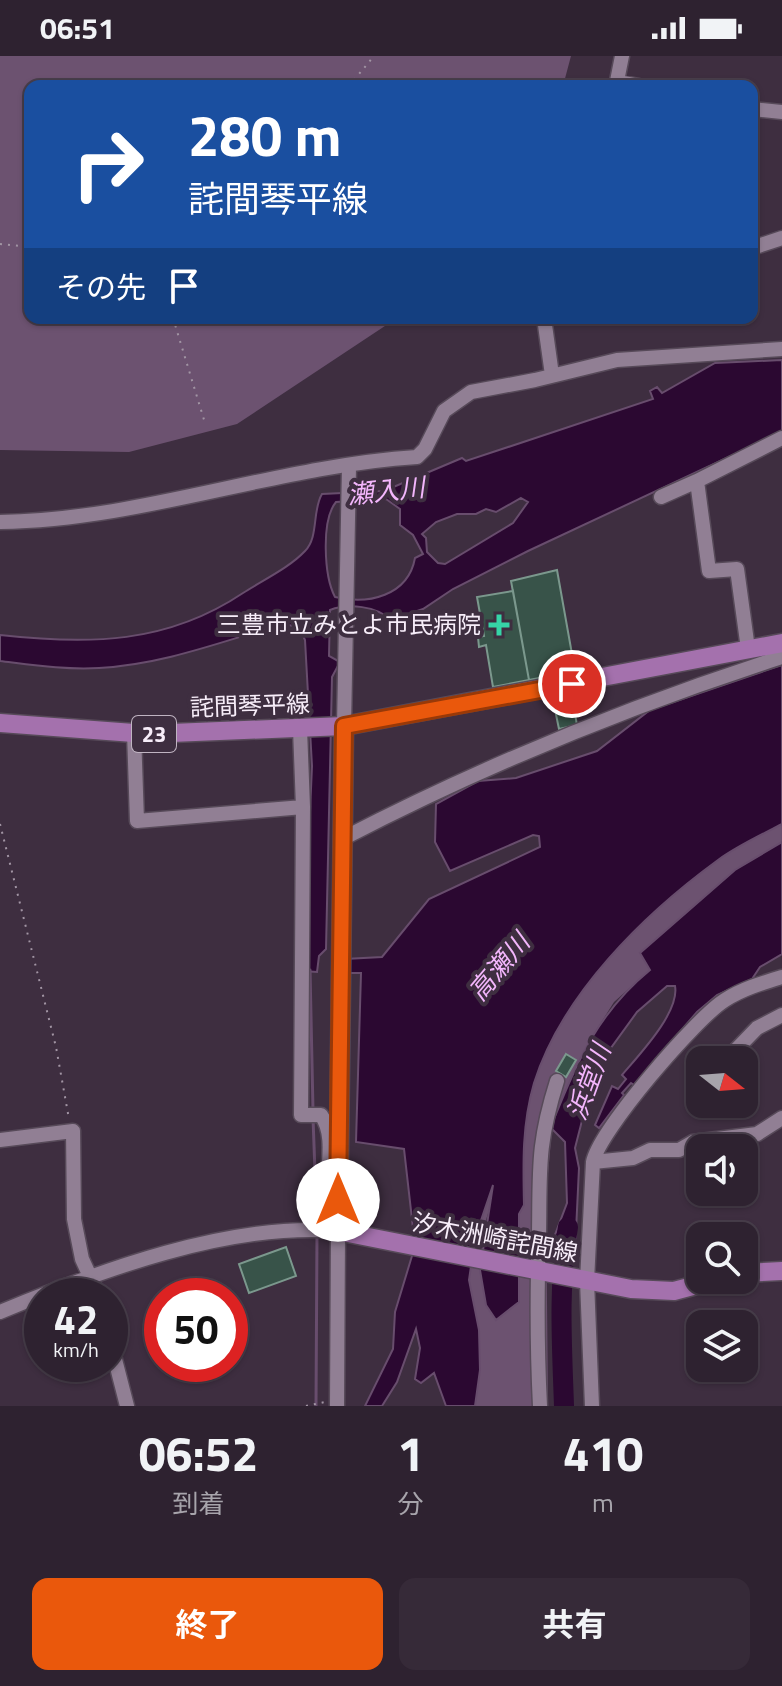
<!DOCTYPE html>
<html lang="ja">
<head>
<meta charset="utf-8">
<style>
	:root { --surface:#2e2230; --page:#362a38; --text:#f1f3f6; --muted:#a7a4ab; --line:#493f4c; --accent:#ea580c }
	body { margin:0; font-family:"Titillium Web","Noto Sans JP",sans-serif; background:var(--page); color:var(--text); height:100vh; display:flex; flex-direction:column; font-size:30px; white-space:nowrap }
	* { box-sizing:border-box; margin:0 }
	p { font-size:26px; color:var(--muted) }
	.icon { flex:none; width:44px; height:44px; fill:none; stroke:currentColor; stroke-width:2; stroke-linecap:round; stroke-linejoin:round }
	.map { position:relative; height:1350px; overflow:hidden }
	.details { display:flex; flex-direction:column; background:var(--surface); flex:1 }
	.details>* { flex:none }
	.hud { position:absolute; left:24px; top:24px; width:734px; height:244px; border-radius:16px; box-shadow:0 2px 6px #0004,0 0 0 2px var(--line); background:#1a4fa0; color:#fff; overflow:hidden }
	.needle { width:52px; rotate:107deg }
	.buttons { position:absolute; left:686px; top:990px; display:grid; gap:16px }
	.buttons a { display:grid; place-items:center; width:72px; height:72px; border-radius:16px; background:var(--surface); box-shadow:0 2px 6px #0004,0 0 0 2px var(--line); font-size:40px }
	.speed { position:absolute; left:24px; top:1222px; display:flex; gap:16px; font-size:40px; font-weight:700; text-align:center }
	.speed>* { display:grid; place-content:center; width:104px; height:104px; border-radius:50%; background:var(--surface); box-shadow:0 2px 6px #0004,0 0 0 2px var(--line); line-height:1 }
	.speed small { font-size:20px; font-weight:400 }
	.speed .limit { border:12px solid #d22; background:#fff; color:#111 }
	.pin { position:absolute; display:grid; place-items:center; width:68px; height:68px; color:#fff; margin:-34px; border:4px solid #fff; border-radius:50%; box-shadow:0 2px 8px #0007 }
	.me { position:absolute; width:88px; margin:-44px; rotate:0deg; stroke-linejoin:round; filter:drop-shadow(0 0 6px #0008) }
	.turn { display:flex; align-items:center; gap:28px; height:168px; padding:0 32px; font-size:36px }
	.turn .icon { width:104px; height:104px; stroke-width:2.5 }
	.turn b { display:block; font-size:56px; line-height:68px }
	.then { display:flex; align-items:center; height:76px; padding:0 32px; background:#0003; gap:16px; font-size:30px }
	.eta { display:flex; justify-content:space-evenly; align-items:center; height:136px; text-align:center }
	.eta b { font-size:48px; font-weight:700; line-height:56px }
	.button { display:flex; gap:16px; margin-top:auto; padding:16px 32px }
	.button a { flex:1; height:92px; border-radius:16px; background:var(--accent); color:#fff; font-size:32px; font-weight:700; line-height:92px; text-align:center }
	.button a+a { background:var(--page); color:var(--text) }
	.status { display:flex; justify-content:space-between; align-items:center; height:56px; padding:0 40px; background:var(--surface); direction:ltr }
	.status svg { height:22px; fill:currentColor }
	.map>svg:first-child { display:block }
	.green { fill:#6c5270 }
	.water { fill:#2b0831; stroke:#684d6d; stroke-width:2; fill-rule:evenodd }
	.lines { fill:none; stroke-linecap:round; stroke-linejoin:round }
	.stream { stroke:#684d6d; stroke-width:3 }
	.river { stroke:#2b0831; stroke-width:20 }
	.building { fill:#385349; stroke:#7b988d; stroke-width:2 }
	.minor-casing { stroke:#574a59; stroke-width:17 }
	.major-casing { stroke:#574a59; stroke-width:21 }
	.path { stroke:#a295a4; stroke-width:2; stroke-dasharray:2 6; stroke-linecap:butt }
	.minor { stroke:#917f94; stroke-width:14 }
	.major { stroke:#a471ad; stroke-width:18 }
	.route-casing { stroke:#983908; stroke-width:20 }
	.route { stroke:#ea580c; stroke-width:14 }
	.poi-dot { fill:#36d4a7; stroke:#3e2e40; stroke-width:3 }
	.labels { text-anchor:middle; stroke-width:8; stroke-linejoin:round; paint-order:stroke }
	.shield { fill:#3e2e40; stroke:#c0b4c2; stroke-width:2 }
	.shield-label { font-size:22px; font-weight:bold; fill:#f7edf9 }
	.poi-label { font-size:24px; fill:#f7edf9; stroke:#3e2e40; text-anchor:end }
	.street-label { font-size:24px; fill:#f7edf9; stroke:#3e2e40 }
	.water-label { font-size:26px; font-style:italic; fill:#f3b6fc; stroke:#3e2e40 }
</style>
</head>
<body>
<div class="status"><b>06:51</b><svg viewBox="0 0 49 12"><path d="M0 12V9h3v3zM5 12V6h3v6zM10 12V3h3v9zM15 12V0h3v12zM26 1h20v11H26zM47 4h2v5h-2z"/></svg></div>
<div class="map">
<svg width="782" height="1350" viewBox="0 0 782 1350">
	<rect width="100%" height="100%" fill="#3e2e40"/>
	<!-- green -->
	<path class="green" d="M0,0H571L563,30H30V262H397L237,368L129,396L0,394Z
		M782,768V786L735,814L641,897L650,914L614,946L597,973L564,1038L552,1073L546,1140L548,1350H475L480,1314L479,1274L469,1224L475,1182L493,1126V1140L484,1171L519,1158L524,1149C523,1107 522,1067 534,1027C562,938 644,858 718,804C737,790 761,779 782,768Z"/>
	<!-- water -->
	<path class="water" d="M782,304V376L528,495L453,533L423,553L391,564C377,550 348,547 330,554L329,600L340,606L332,621L326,893L319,900L317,916L303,915L312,710L305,584L299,571L283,568C220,586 165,608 99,612C66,614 33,609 0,605V579C89,589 167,588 243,537C263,524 289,512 305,495C319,481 312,454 322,438L384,435L462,402L466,405L653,343L650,335L657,331L662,337L715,307ZM521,442L528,446L513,467L445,508L438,507L427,496L426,482L422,478L436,466L457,458H476L486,453L496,456ZM386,443L400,453V469L413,479L423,498L415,502C408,540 368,549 335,541C324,520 321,464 336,446Z
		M782,609V768C761,779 737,790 718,804C644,858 562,938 534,1027C522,1068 523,1107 524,1149L519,1158V1246L496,1264L486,1249L480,1214L493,1129L475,1182L469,1224L479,1274L480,1314L475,1350H446L434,1317L421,1327L415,1323L420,1292L416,1273L397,1326L382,1350H365L393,1293L395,1256L415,1190L404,1093L356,1086L361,917H345V903L382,901L429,843L540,791L539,780L533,779L450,815L435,786L436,748L478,725L516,722L597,695L650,654Z
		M782,786V898L760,911L752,923L717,939L697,956L634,1029L631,1027L622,1037L624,1039L599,1072L595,1069L612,1030L618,1033L626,1023L622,1019C639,999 680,956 675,930H667L637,956L595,1014L575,1092L579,1112L575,1196L550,1192L567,1147L565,1086L552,1073L554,1063C578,1003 599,956 650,914L640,897L735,814Z"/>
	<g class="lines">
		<!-- stream -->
		<path class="stream" d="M310,914L313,1054
			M313,1062L317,1170
			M316,1350L317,1178"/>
		<!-- river -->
		<path class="river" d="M564,1350C562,1290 558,1230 568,1171"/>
	</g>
	<!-- building -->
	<path class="building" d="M557,514L575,615L529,624L511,525Z
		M513,535L529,624L493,631L486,589L479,591L478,581L484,580L477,541Z
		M563,642L564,648L573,647L577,669L559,673L553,644Z
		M566,998L576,1004L566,1021L556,1015Z
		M286,1191L296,1220L249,1237L239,1208Z"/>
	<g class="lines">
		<defs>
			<path id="minor" d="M618,26L639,30
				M616,30L622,0
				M752,53L782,56
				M752,192L782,182
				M544,262L552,319
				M661,441L697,425
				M0,466C142,464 276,410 417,401L425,393L444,355L471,336L535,324L617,304L782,293
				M748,593L737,513L709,515L697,425L782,382
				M344,670L349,411
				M134,677L137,765L303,751L300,673
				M303,751L301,1059H321C343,1088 313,1144 338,1175L337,1350
				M344,782C483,710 633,649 782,601
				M727,1003L757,972L782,959
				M0,1084L73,1075L74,1163L82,1203L99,1240
				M593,1106C599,1075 696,962 725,944C742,933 762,927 782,921
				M0,1256C99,1215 230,1166 338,1175
				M110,1284L127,1350
				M540,1350C537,1292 537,1235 539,1177C540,1114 537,1088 557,1025
				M592,1350L587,1225L593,1106L633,1102L650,1094H679L693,1086L757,1078L782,1062"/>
			<path id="major" d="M0,667L147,678L344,670L782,587
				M344,670L338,1175L631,1233L674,1235L715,1224
				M744,1217L782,1215"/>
		</defs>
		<!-- minor casing -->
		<use href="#minor" class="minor-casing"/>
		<!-- major casing -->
		<use href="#major" class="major-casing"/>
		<!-- path -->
		<path class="path" d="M349,30L374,0
			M0,188L30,191
			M173,262L205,367
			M0,768L56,991L69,1063
			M306,1350L325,1346"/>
		<!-- minor -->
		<use href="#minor" class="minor"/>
		<!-- major -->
		<use href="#major" class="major"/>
	</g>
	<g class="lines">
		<defs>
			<path id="route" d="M338,1144L344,670L572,628"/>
		</defs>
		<!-- route casing -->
		<use href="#route" class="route-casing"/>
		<!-- route -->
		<use href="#route" class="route"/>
	</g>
	<!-- markers -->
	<path class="poi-dot" d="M495 557h8v8h8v8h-8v8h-8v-8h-8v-8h8z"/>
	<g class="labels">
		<!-- shield labels -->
		<rect class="shield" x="132" y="660" width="44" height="36" rx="6"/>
		<g class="shield-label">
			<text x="154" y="686">23</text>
		</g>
		<!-- poi labels -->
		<g class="poi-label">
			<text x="481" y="577">三豊市立みとよ市民病院</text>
		</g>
		<!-- street labels -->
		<g class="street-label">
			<text transform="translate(250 650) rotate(-2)" y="8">詫間琴平線</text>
			<text transform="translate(495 1182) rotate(11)" y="8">汐木洲崎詫間線</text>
		</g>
		<!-- water labels -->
		<g class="water-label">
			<text transform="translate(386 435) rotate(-6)" y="9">瀬入川</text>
			<text transform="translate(499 911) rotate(-50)" y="9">高瀬川</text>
			<text transform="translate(589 1026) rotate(-70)" y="9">浜堂川</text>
		</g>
	</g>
</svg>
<div class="buttons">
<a><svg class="needle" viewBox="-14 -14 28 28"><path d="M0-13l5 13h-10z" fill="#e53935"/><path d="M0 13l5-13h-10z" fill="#a7a4ab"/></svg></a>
<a><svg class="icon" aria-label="sound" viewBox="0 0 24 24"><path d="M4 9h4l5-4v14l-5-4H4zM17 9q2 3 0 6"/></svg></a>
<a><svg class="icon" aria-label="search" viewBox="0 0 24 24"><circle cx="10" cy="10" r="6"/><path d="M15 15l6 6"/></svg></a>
<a><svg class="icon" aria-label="layers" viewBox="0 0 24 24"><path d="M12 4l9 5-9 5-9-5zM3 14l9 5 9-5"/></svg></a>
</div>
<div class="speed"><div>42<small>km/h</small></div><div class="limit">50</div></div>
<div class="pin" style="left:572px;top:628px;background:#d93025"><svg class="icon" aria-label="arrive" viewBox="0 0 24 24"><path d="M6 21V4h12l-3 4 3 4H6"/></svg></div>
<svg class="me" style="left:338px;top:1144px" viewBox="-20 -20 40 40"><circle r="19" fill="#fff"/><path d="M0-13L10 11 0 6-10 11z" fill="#ea580c"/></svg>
<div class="hud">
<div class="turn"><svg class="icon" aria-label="right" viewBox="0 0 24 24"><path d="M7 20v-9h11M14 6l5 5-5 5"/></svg><div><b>280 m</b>詫間琴平線</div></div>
<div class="then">その先<svg class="icon" aria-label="arrive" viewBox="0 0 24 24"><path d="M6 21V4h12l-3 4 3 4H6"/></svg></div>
</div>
</div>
<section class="details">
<div class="eta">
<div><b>06:52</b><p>到着</p></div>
<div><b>1</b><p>分</p></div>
<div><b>410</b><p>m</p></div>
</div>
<div class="button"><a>終了</a><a>共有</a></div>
</section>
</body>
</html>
